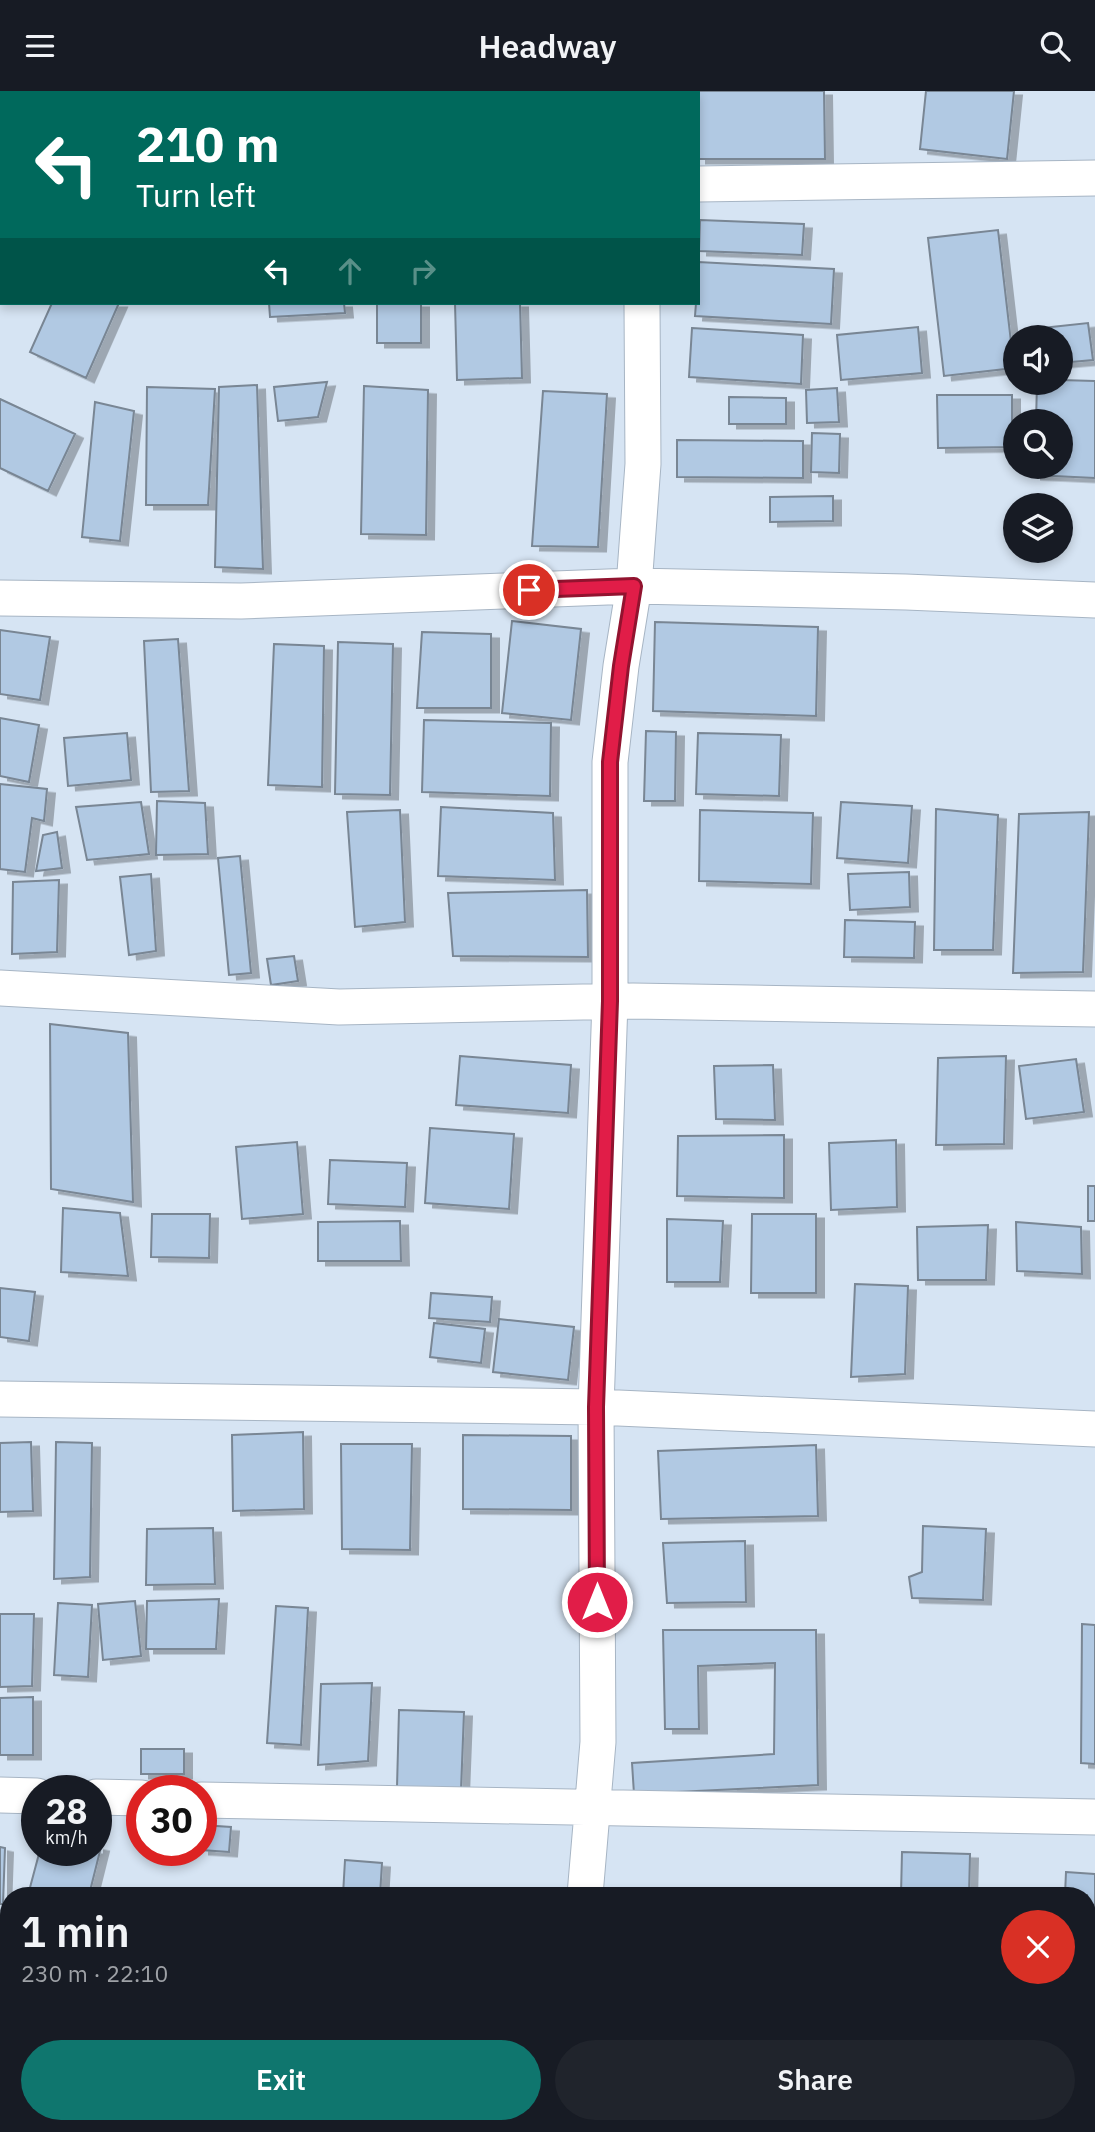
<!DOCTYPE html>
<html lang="en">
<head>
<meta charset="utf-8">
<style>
	:root { --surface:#171b24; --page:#20242c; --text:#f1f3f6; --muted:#9ea1a6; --accent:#0f766e }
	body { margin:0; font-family:"IBM Plex Sans",sans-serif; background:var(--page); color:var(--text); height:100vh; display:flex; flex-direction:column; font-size:26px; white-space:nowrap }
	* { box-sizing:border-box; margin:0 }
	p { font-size:23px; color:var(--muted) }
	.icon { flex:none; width:38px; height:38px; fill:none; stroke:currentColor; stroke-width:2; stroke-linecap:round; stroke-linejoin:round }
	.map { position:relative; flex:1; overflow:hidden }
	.details { position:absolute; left:0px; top:1796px; width:1096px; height:247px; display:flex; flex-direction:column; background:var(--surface); border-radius:28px 28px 0 0; box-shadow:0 4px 10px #0003 }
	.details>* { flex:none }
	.guide { position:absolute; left:0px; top:0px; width:700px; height:214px; box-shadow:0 4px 10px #0003; background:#00695c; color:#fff; overflow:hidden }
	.buttons { position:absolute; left:1003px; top:234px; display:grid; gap:14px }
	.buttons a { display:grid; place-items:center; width:70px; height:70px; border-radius:50%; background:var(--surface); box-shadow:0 4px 10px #0003; font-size:35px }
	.speed { position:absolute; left:21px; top:1684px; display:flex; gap:14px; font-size:35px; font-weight:700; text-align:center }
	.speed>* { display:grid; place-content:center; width:91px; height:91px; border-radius:50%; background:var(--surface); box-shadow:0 4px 10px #0003; line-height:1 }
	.speed small { font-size:18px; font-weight:400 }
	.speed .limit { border:10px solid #d22; background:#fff; color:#111 }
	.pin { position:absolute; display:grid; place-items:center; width:60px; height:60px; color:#fff; margin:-30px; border:4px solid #fff; border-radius:50%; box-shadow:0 2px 7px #0007 }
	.me { position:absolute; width:77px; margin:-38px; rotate:0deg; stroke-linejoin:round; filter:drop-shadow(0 0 5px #0008) }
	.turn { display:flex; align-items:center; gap:24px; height:147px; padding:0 21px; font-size:32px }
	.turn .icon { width:91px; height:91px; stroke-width:2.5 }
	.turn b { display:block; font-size:49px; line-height:60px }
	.lanes { display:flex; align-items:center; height:66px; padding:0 21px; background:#0003; justify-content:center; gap:35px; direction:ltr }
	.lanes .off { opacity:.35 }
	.round { display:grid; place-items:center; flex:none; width:74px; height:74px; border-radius:37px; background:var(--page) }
	.summary { display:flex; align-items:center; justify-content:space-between; height:119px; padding:0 21px }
	h1 { font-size:42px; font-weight:600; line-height:52px }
	.button { display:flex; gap:14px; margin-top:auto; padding:14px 21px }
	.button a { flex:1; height:80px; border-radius:42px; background:var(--accent); color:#fff; font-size:28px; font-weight:600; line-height:80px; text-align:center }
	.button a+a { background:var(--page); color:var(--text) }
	header { display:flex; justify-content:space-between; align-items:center; height:91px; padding:0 21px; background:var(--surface); font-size:32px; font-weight:600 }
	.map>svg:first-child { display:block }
	.building { fill:#b1c9e3; stroke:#798694; stroke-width:2; filter:url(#shadow) }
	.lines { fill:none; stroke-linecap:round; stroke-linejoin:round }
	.minor-casing { stroke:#a7b5c4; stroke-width:37 }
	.minor { stroke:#fff; stroke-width:35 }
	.route-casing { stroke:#92132f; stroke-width:18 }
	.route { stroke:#e11d48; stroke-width:12 }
</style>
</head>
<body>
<header><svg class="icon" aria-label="menu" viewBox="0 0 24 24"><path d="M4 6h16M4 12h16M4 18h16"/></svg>Headway<svg class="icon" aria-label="search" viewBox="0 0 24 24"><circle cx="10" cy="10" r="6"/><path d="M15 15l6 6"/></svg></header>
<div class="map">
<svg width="1095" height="2041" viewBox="0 0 1095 2041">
	<defs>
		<filter id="shadow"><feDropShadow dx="8" dy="4.5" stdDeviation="0" flood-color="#0004"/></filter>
	</defs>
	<rect width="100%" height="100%" fill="#d6e4f3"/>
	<!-- building -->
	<path class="building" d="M228,0H307L227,2Z
		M346,0H493V2H346Z
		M678,0H824L825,68H698V2Z
		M926,0H1014L1007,68L920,58Z
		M700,129L804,133L802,164L699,160Z
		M998,139L1014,277L944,285L928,147Z
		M698,171L834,178L831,233L695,225L696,212H698Z
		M52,212H119L86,287L30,261Z
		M269,212H344L345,222L270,226Z
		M377,212H421V252H377Z
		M455,212H520L522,287L457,289Z
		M1088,232L1093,269L1060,272V247H1025L1024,239Z
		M918,236L922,282L841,289L837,244Z
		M692,237L803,244L801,293L689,286Z
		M1060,289L1095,290V387L1033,384V376H1060V331H1036L1037,292H1060Z
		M327,291L318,326L278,330L274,296Z
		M257,294L263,478L215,476L219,296Z
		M364,295L428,299L426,444L361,443Z
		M147,296L215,298L208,414H146Z
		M837,297L839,331L807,332L806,299Z
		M543,300L607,303L598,456L532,455Z
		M937,304H1012V356L938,357Z
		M729,306L786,307V333H729Z
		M0,308L75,343L48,400L0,377Z
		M95,311L134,320L120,450L82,446Z
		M812,342L840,343L839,382L811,381Z
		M677,349L803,350V387L677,386Z
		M833,405V430L770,431V406Z
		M512,530L581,538L571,629L502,622Z
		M655,531L818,536L816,625L653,620Z
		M0,539L50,546L40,609L0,603Z
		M422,541L491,543V617H417Z
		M178,548L189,700L151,701L144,550Z
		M338,551L393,553L390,704L335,703Z
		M274,553L324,555L322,696L268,694Z
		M0,627L39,634L29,691L0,685Z
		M424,629L551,632L550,705L422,701Z
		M646,640L676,641L675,710H644Z
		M127,642L131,689L68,695L64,647Z
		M698,642L781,644L779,705L696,703Z
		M0,693L47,698L44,730L32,727L25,781L0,778Z
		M157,710L205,712L208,763L156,764Z
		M141,711L149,763L87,769L76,716Z
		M841,711L912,715L908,772L837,767Z
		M441,716L553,722L555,789L438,785Z
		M936,718L998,724L993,859H934Z
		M400,719L405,831L355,836L347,721Z
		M700,719L813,722L811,793L699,790Z
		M1089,721L1083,881L1013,882L1019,723Z
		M57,741L62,777L36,780L43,744Z
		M240,765L251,882L229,884L218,767Z
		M909,781L910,816L850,819L848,783Z
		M151,783L156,860L129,864L120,786Z
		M59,789L57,861L12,863L13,791Z
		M587,799L588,866L453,865L448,802Z
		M845,829L915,831L914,867L844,866Z
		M294,865L298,890L271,894L267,868Z
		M50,933L128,942L133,1111L51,1098Z
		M460,965L571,974L568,1022L456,1014Z
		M1006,965L1004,1053L936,1054L938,967Z
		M1076,968L1084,1021L1026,1028L1019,975Z
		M773,974L775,1029L716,1028L714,975Z
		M430,1037L514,1043L509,1118L425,1112Z
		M784,1044V1107L677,1105L678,1045Z
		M896,1049L897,1116L831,1119L829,1052Z
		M297,1051L303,1123L242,1128L236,1056Z
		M330,1069L407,1072L405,1116L328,1113Z
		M1088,1095H1095V1130H1088Z
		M63,1117L120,1122L128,1185L61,1181Z
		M152,1123H210L209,1167L151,1166Z
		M752,1123H816V1202H751Z
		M667,1128L723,1130L720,1191H667Z
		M400,1130L401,1170H318V1131Z
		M1016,1131L1081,1136L1082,1183L1017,1180Z
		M988,1134L986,1189H918L917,1136Z
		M855,1193L908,1195L905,1283L851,1286Z
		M0,1197L35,1201L29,1250L0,1246Z
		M431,1202L492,1206L490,1231L429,1227Z
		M499,1228L574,1236L568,1289L493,1281Z
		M434,1232L485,1238L481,1272L430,1266Z
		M303,1341L304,1418L233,1420L232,1344Z
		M463,1344L571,1345V1419L463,1418Z
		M31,1351L33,1420L0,1421V1352Z
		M56,1351L92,1352L90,1486L54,1488Z
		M341,1353H412L410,1459L342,1458Z
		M816,1354L818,1425L661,1428L658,1360Z
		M923,1435L986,1438L983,1509L912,1507L909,1486L922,1481Z
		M213,1437L215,1493L146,1494L147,1438Z
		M745,1450L746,1511L667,1512L663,1452Z
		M219,1508L216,1558H146L147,1510Z
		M135,1510L141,1565L103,1569L98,1513Z
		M58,1512L92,1514L88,1586L54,1584Z
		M276,1515L308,1517L301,1654L267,1652Z
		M0,1523H34L32,1595L0,1596Z
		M1082,1533L1095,1534V1673L1081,1672Z
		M663,1539H816L818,1694L634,1703L632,1672L774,1663L775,1572L698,1575L699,1638H665Z
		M372,1592L368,1670L318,1674L321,1593Z
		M33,1606V1664H0V1607Z
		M399,1619L464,1621L461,1699L397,1696Z
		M141,1658H184V1683H141Z
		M201,1734L231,1736L229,1761L201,1759Z
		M96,1755L101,1756L89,1804H28L40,1759H96Z
		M0,1756L5,1757L3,1813H0Z
		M902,1761L970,1763L969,1804H901Z
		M345,1769L382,1772L380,1804H343Z
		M1066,1781L1095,1783V1913H1087V1804H1065Z
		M0,1833H4L0,1879Z
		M7,1909H9V1957L0,1954Z
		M1087,1953L1095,1956V2028L1091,2041H1013L1015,2034H1087Z
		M114,2034H169V2041H113Z
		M615,2034H741L765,2041H638Z
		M804,2034H875L874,2041L803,2039Z
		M907,2034H978L979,2041H907Z"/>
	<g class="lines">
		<defs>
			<path id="minor" d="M636,0V2
				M698,93L1095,87
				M0,106H2
				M0,507L241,510L634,495L906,501L1095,509
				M0,897L339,916L633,910L1095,918
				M0,1308L596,1316L1095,1338
				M0,1704L37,1705
				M96,1706L142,1707
				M201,1709L1095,1726
				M585,1804L598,1651L596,1316L610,910V671L621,575L634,495L643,373L642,212
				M592,2034L603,2041
				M292,2041L397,2034"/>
		</defs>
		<!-- minor casing -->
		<use href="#minor" class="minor-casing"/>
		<!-- minor -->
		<use href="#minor" class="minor"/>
	</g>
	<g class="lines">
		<defs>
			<path id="route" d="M529,499L634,495L621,575L610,671V910L596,1316L597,1511"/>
		</defs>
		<!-- route casing -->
		<use href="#route" class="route-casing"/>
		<!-- route -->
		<use href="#route" class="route"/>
	</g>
</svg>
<div class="buttons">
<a><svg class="icon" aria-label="sound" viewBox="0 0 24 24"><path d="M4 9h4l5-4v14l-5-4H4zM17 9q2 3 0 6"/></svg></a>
<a><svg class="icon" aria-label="search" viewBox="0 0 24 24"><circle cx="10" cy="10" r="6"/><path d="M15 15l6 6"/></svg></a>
<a><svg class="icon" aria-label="layers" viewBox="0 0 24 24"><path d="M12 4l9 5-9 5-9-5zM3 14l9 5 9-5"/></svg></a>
</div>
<div class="speed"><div>28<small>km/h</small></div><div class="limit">30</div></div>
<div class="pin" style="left:529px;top:499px;background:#d93025"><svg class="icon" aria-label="arrive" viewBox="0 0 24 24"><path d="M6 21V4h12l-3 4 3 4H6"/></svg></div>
<svg class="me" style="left:597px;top:1511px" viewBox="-20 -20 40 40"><circle r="17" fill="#e11d48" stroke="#fff" stroke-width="3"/><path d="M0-11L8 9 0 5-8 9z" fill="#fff"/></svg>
<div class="guide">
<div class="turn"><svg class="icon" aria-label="left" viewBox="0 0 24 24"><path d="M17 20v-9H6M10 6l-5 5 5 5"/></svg><div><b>210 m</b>Turn left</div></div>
<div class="lanes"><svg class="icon" aria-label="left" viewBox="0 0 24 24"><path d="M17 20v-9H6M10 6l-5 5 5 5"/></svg><svg class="icon off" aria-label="ahead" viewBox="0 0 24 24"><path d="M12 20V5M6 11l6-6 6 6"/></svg><svg class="icon off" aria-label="right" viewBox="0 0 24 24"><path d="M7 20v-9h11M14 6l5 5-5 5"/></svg></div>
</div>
<section class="details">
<div class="summary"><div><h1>1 min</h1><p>230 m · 22:10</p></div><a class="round" style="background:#d93025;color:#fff"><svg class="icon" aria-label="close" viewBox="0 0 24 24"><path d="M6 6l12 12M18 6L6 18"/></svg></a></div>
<div class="button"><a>Exit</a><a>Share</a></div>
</section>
</div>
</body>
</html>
